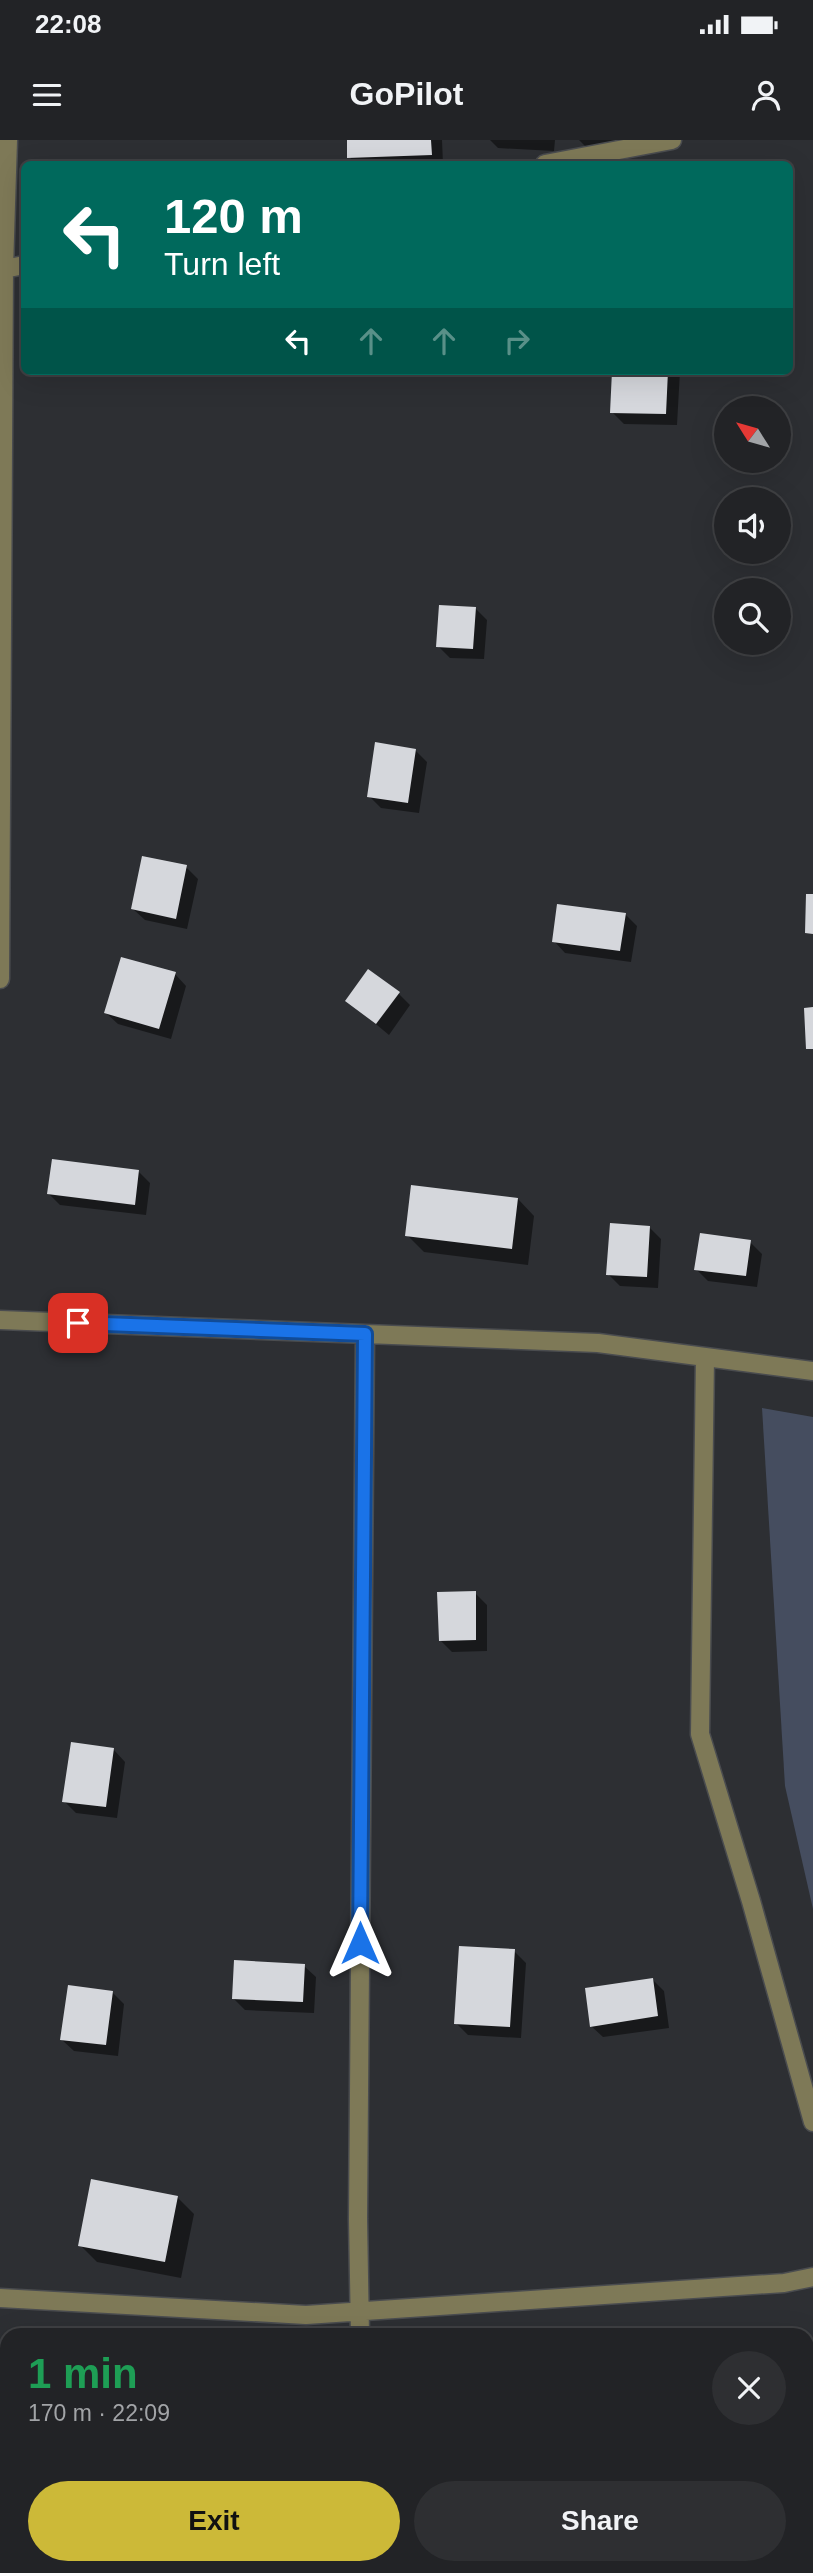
<!DOCTYPE html>
<html lang="en">
<head>
<meta charset="utf-8">
<style>
	:root { --surface:#222326; --page:#2e2f32; --text:#f1f3f6; --muted:#a2a4a7; --line:#3f4043; --accent:#ccb938 }
	body { margin:0; font-family:Helvetica,sans-serif; background:var(--page); color:var(--text); height:100vh; display:flex; flex-direction:column; font-size:26px; white-space:nowrap }
	* { box-sizing:border-box; margin:0 }
	p { font-size:23px; color:var(--muted) }
	.icon { flex:none; width:38px; height:38px; fill:none; stroke:currentColor; stroke-width:2; stroke-linecap:round; stroke-linejoin:round }
	.map { position:relative; flex:1; overflow:hidden }
	.sheet { position:absolute; left:0px; top:2188px; width:814px; height:247px; display:flex; flex-direction:column; background:var(--surface); border-radius:21px 21px 0 0; box-shadow:0 7px 28px #0002,0 0 0 2px var(--line) }
	.sheet>* { flex:none }
	.guide { position:absolute; left:21px; top:21px; width:772px; height:214px; border-radius:10px; box-shadow:0 7px 28px #0002,0 0 0 2px var(--line); background:#00695c; color:#fff; overflow:hidden }
	.needle { width:46px; rotate:307deg }
	.tools { position:absolute; left:714px; top:256px; display:grid; gap:14px }
	.tools a { display:grid; place-items:center; width:77px; height:77px; border-radius:50%; background:var(--surface); box-shadow:0 7px 28px #0002,0 0 0 2px var(--line); font-size:35px }
	.pin { position:absolute; display:grid; place-items:center; width:60px; height:60px; color:#fff; margin:-30px; border-radius:14px; box-shadow:0 4px 10px #0006 }
	.me { position:absolute; width:77px; margin:-38px; rotate:0deg; stroke-linejoin:round; filter:drop-shadow(0 0 5px #0008) }
	.turn { display:flex; align-items:center; gap:24px; height:147px; padding:0 28px; font-size:32px }
	.turn .icon { width:91px; height:91px; stroke-width:2.5 }
	.turn b { display:block; font-size:49px; line-height:60px }
	.lanes { display:flex; align-items:center; height:66px; padding:0 28px; background:#0003; justify-content:center; gap:35px; direction:ltr }
	.lanes .off { opacity:.35 }
	.round { display:grid; place-items:center; flex:none; width:74px; height:74px; border-radius:37px; background:var(--page) }
	.summary { display:flex; align-items:center; justify-content:space-between; height:119px; padding:0 28px }
	h1 { font-size:42px; font-weight:700; line-height:52px; color:#1e9e55 }
	.primary-button { display:flex; gap:14px; margin-top:auto; padding:14px 28px }
	.primary-button a { flex:1; height:80px; border-radius:42px; background:var(--accent); color:#111; font-size:28px; font-weight:700; line-height:80px; text-align:center }
	.primary-button a+a { background:var(--page); color:var(--text) }
	.status { display:flex; justify-content:space-between; align-items:center; height:49px; padding:0 35px; background:var(--surface); direction:ltr }
	.status svg { height:19px; fill:currentColor }
	header { display:flex; justify-content:space-between; align-items:center; height:91px; padding:0 28px; background:var(--surface); font-size:32px; font-weight:700 }
	.map>svg:first-child { display:block }
	.green { fill:#454d5f }
	.shadow { fill:#0007 }
	.building { fill:#d5d7dc }
	.lines { fill:none; stroke-linecap:round; stroke-linejoin:round }
	.minor-casing { stroke:#4a4c4f; stroke-width:21 }
	.minor { stroke:#7e7957; stroke-width:18 }
	.route-casing { stroke:#114b97; stroke-width:18 }
	.route { stroke:#1a73e8; stroke-width:12 }
</style>
</head>
<body>
<div class="status"><b>22:08</b><svg viewBox="0 0 49 12"><path d="M0 12V9h3v3zM5 12V6h3v6zM10 12V3h3v9zM15 12V0h3v12zM26 1h20v11H26zM47 4h2v5h-2z"/></svg></div>
<header><svg class="icon" aria-label="menu" viewBox="0 0 24 24"><path d="M4 6h16M4 12h16M4 18h16"/></svg>GoPilot<svg class="icon" aria-label="person" viewBox="0 0 24 24"><circle cx="12" cy="8" r="4"/><path d="M4 21q1-7 8-7t8 7"/></svg></header>
<div class="map">
<svg width="813" height="2433" viewBox="0 0 813 2433">
	<rect width="100%" height="100%" fill="#2d2f33"/>
	<!-- green -->
	<path class="green" d="M762,1268L813,1277V1769L785,1646Z"/>
	<!-- shadow -->
	<path class="shadow" d="M349,0H442L443,24H357L349,17Z
		M490,0H555L554,11L498,8Z
		M579,0H636L597,18Z
		M614,231H680L677,285L624,284L612,272Z
		M475,468L487,480L484,519L450,518L438,506Z
		M415,610L427,622L419,673L381,668L369,656Z
		M186,727L198,739L187,789L145,780L133,769Z
		M625,774L637,786L631,822L565,813L554,801Z
		M175,834L186,846L171,899L118,884L106,873Z
		M399,854L410,865L389,895L347,860Z
		M138,1031L150,1043L146,1075L60,1065L48,1053Z
		M518,1059L534,1076L528,1125L424,1112L407,1095Z
		M649,1087L661,1099L658,1148L620,1146L608,1134Z
		M750,1102L762,1114L757,1147L708,1141L696,1129Z
		M475,1453L487,1465V1511L452,1512L440,1500Z
		M114,1610L125,1622L117,1678L76,1673L64,1661Z
		M514,1811L526,1823L521,1898L468,1895L456,1883Z
		M304,1826L316,1837L314,1873L245,1870L233,1858Z
		M653,1840L664,1851L669,1888L603,1897L591,1886Z
		M113,1853L124,1864L118,1916L74,1911L62,1900Z
		M177,2057L194,2074L181,2138L97,2122L80,2105Z"/>
	<!-- building -->
	<path class="building" d="M347,0H431L432,15L347,18Z
		M612,231H668L666,274L610,273Z
		M439,465L476,467L473,509L436,507Z
		M375,602L416,609L408,663L367,657Z
		M142,716L187,725L176,779L131,769Z
		M806,754H813V794L805,793Z
		M557,764L626,773L620,811L552,802Z
		M121,817L176,832L159,889L104,873Z
		M368,829L400,852L376,884L345,861Z
		M813,867V909H806L804,868Z
		M52,1019L139,1030L135,1065L47,1054Z
		M411,1045L518,1058L512,1109L405,1096Z
		M610,1083L650,1086L647,1137L606,1135Z
		M700,1093L751,1100L746,1136L694,1130Z
		M476,1451V1500L439,1501L437,1452Z
		M71,1602L114,1608L106,1667L62,1662Z
		M459,1806L515,1809L510,1887L454,1884Z
		M234,1820L305,1824L303,1862L232,1859Z
		M653,1838L658,1876L590,1887L585,1848Z
		M68,1845L113,1851L106,1905L60,1900Z
		M91,2039L178,2056L165,2122L78,2106Z"/>
	<g class="lines">
		<defs>
			<path id="minor" d="M545,24L672,0
				M4,129L24,125
				M0,839L4,129L8,0
				M0,1180L598,1203L813,1231
				M705,1217L700,1594L751,1761L813,1982
				M0,2158L306,2175L784,2143L813,2137
				M360,2194L358,2079L365,1194
				M377,2427L378,2433"/>
		</defs>
		<!-- minor casing -->
		<use href="#minor" class="minor-casing"/>
		<!-- minor -->
		<use href="#minor" class="minor"/>
	</g>
	<g class="lines">
		<defs>
			<path id="route" d="M78,1183L365,1194L360,1803"/>
		</defs>
		<!-- route casing -->
		<use href="#route" class="route-casing"/>
		<!-- route -->
		<use href="#route" class="route"/>
	</g>
</svg>
<div class="tools">
<a><svg class="needle" viewBox="-14 -14 28 28"><path d="M0-13l5 13h-10z" fill="#e53935"/><path d="M0 13l5-13h-10z" fill="#a2a4a7"/></svg></a>
<a><svg class="icon" aria-label="sound" viewBox="0 0 24 24"><path d="M4 9h4l5-4v14l-5-4H4zM17 9q2 3 0 6"/></svg></a>
<a><svg class="icon" aria-label="search" viewBox="0 0 24 24"><circle cx="10" cy="10" r="6"/><path d="M15 15l6 6"/></svg></a>
</div>
<div class="pin" style="left:78px;top:1183px;background:#d93025"><svg class="icon" aria-label="arrive" viewBox="0 0 24 24"><path d="M6 21V4h12l-3 4 3 4H6"/></svg></div>
<svg class="me" style="left:360px;top:1803px" viewBox="-20 -20 40 40"><path d="M0-17L14 15 0 8-14 15z" fill="#1a73e8" stroke="#fff" stroke-width="4"/></svg>
<div class="guide">
<div class="turn"><svg class="icon" aria-label="left" viewBox="0 0 24 24"><path d="M17 20v-9H6M10 6l-5 5 5 5"/></svg><div><b>120 m</b>Turn left</div></div>
<div class="lanes"><svg class="icon" aria-label="left" viewBox="0 0 24 24"><path d="M17 20v-9H6M10 6l-5 5 5 5"/></svg><svg class="icon off" aria-label="ahead" viewBox="0 0 24 24"><path d="M12 20V5M6 11l6-6 6 6"/></svg><svg class="icon off" aria-label="ahead" viewBox="0 0 24 24"><path d="M12 20V5M6 11l6-6 6 6"/></svg><svg class="icon off" aria-label="right" viewBox="0 0 24 24"><path d="M7 20v-9h11M14 6l5 5-5 5"/></svg></div>
</div>
<section class="sheet">
<div class="summary"><div><h1>1 min</h1><p>170 m · 22:09</p></div><a class="round"><svg class="icon" aria-label="close" viewBox="0 0 24 24"><path d="M6 6l12 12M18 6L6 18"/></svg></a></div>
<div class="primary-button"><a>Exit</a><a>Share</a></div>
</section>
</div>
</body>
</html>
